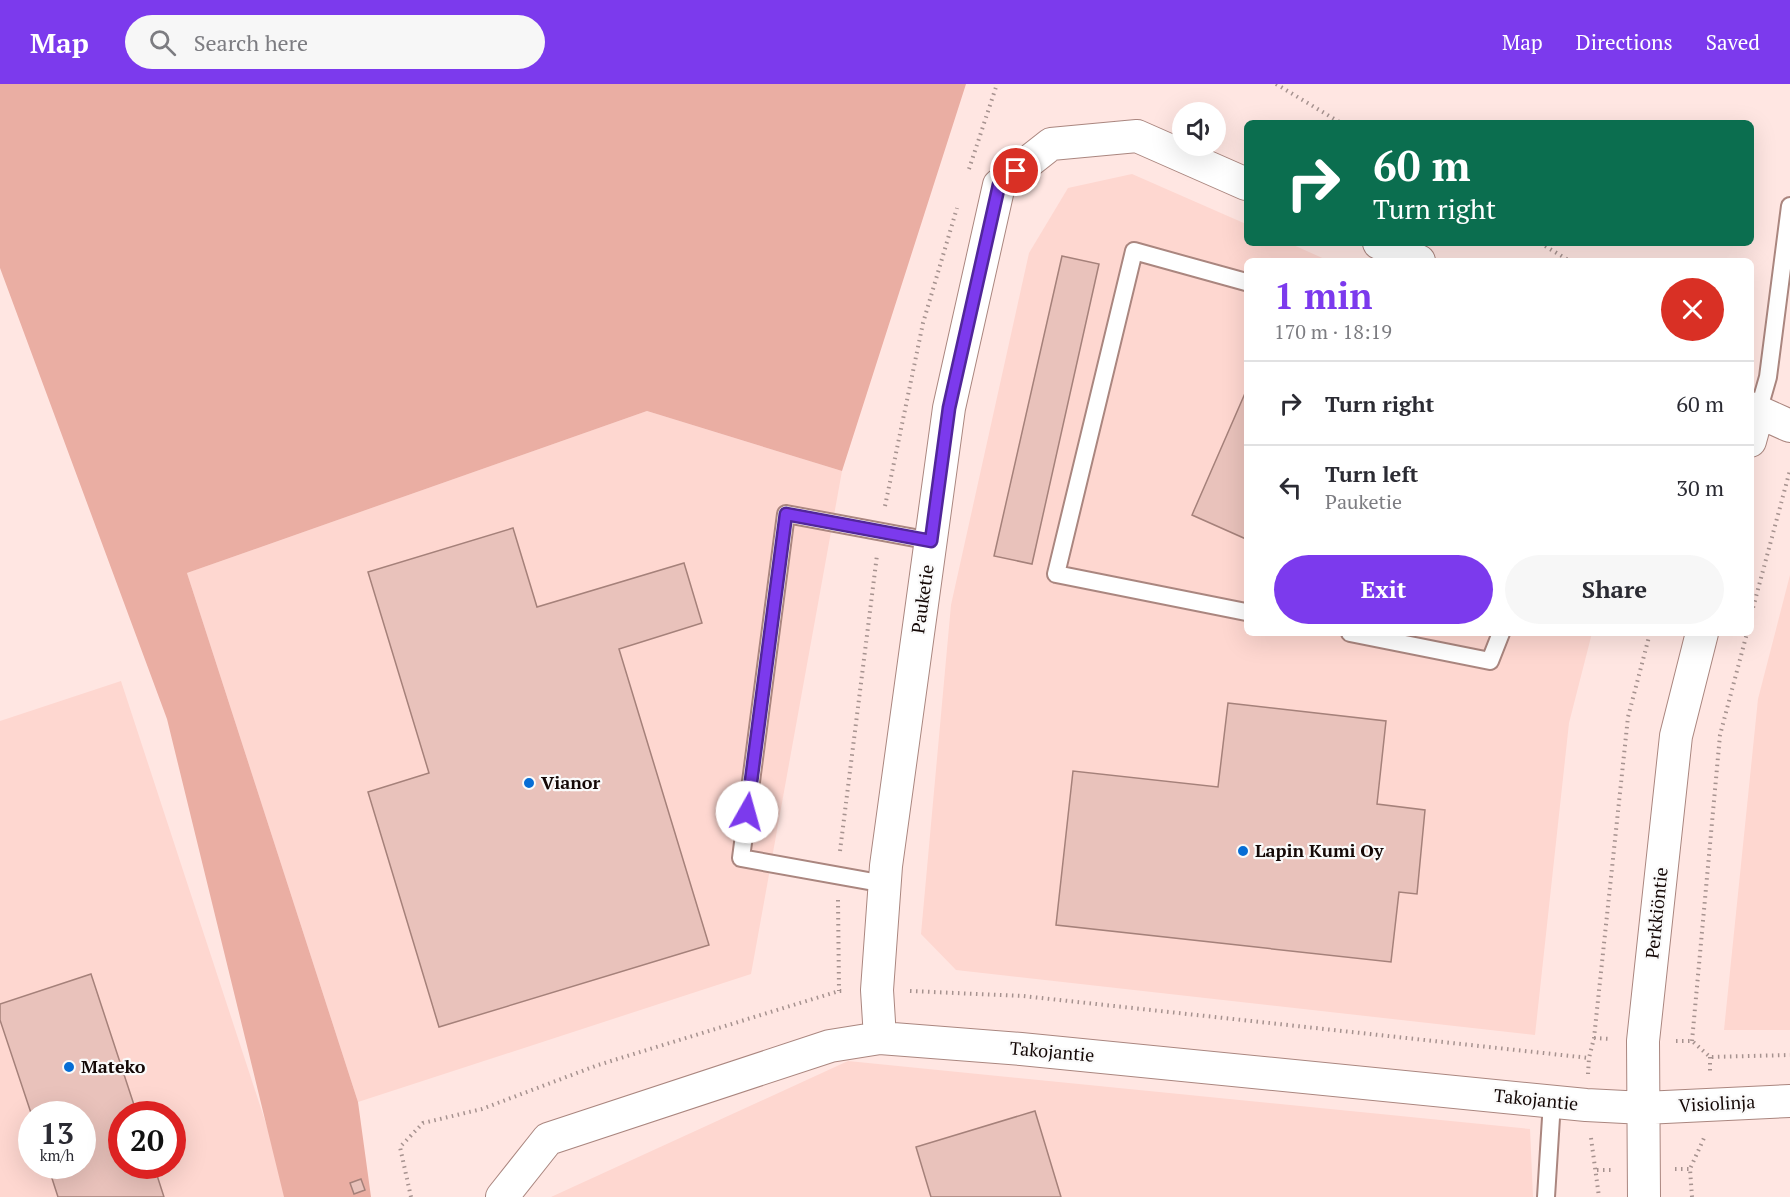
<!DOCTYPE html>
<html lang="en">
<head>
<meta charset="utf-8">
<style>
	:root { --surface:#fff; --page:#f7f7f7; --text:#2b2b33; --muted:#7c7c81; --line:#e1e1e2; --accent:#7c3aed }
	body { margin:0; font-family:"PT Serif",serif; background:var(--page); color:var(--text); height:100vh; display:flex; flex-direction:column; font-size:22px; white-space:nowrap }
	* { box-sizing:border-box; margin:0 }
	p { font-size:20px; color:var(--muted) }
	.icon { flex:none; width:33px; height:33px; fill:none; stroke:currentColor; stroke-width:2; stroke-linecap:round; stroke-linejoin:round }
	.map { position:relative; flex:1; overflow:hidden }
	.side { position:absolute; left:1244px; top:174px; width:510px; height:378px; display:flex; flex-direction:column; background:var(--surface); border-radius:9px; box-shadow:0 6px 24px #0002 }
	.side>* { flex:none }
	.top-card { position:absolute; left:1244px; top:36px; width:510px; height:126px; border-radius:9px; box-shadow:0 6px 24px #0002; background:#0b6e4f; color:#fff; overflow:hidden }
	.fabs { position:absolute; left:1172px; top:18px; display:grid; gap:12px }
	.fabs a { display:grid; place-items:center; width:54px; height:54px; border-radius:50%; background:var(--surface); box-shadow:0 6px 24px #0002; font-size:30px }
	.speed { position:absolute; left:18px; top:1017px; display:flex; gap:12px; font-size:30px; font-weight:700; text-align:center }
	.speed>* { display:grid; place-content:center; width:78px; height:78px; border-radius:50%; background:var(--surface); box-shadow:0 6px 24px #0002; line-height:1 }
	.speed small { font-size:15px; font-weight:400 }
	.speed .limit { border:9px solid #d22; background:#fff; color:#111 }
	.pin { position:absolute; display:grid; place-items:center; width:51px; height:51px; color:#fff; margin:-26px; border:3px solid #fff; border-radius:50%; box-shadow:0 2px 6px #0007 }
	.me { position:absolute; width:66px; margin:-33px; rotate:7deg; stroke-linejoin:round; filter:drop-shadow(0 0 4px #0008) }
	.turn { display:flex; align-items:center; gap:21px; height:126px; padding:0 30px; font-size:27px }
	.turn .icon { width:78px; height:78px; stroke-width:2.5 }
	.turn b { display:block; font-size:42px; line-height:51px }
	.round { display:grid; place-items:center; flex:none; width:63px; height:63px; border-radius:32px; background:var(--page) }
	.summary { display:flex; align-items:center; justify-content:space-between; height:102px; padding:0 30px }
	h1 { font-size:36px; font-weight:700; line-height:45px; color:var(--accent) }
	.primary-button { display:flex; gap:12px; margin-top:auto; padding:12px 30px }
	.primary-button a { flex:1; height:69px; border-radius:36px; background:var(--accent); color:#fff; font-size:24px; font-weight:700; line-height:69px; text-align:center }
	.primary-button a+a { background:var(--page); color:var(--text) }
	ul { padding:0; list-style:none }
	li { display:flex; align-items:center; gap:18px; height:84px; padding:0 30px; border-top:2px solid var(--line) }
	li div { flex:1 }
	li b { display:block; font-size:22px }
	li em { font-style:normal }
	header { display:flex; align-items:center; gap:36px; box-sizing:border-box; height:84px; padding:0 30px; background:var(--accent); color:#fff }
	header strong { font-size:28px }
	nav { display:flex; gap:33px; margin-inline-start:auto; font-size:21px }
	.search { width:420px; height:54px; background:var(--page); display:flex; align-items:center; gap:15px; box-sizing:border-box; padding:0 21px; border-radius:33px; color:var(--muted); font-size:22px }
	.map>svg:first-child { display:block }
	.built { fill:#fed7d0; fill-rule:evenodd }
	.green { fill:#eaaea3 }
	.building { fill:#e9c2bb; stroke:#a5817a; stroke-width:1.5 }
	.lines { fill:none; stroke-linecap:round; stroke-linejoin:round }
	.service-casing { stroke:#aa867f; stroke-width:20 }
	.minor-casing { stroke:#aa867f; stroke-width:34 }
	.path { stroke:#a6928f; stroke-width:4; stroke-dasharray:1.5 4.5; stroke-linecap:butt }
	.service { stroke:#fff; stroke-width:16 }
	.minor { stroke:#fff; stroke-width:32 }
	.route-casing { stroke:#51269a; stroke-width:15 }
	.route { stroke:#7c3aed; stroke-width:10 }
	.poi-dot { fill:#066dd5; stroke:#fafafa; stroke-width:2 }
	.labels { text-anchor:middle; stroke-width:4.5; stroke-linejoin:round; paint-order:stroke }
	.street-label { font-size:18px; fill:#140806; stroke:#fafafa }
	.poi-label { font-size:18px; font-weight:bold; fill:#140806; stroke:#fafafa; text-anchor:start }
</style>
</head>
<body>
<header>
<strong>Map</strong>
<div class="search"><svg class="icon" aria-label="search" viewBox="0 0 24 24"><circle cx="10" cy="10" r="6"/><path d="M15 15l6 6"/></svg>Search here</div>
<nav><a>Map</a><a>Directions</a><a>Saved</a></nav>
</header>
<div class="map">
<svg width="1790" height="1113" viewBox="0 0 1790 1113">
	<rect width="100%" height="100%" fill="#ffe6e2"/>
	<!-- built -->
	<path class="built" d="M1132,90L1246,140V159H1289L1329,177H1246V549H1592L1569,639L1535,951L956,886L921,850L951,521L1029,169L1068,104Z
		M647,327L842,387L751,890L358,1018L187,489Z
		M1790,491V946H1724L1758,615Z
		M121,597L290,1113H0V637ZM32,1030H82V1082H32ZM122,1030H172V1082H122Z
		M848,977L1530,1045L1533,1113H551Z"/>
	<!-- green -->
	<path class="green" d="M0,0H966L842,387L647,327L187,489L358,1018L371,1113H284L167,635L0,184Z"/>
	<!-- building -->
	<path class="building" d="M1062,172L1099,180L1032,480L994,472Z
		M1246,307V455L1192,431Z
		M513,444L537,523L684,479L702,539L619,565L709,861L439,943L368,708L429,689L368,488Z
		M1228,619L1386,637L1377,720L1425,726L1417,810L1399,808L1391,878L1056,841L1073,687L1218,703Z
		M91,890L137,1030H122V1082H154L164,1113H58L48,1082H82V1030H32V1032L0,936V920Z
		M1035,1027L1061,1113H931L916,1063Z
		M361,1095L365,1106L354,1110L350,1099Z"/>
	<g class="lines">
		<defs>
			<path id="service" d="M1246,198L1134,167L1056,490L1246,528
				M1758,328L1768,293L1790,122
				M1350,549L1490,577L1501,549
				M885,800L741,774L786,430L931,457
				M1546,1113L1552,1018"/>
			<path id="minor" d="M1379,159L1419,177
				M1750,324L1790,342
				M1750,357L1758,328
				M880,954L877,906L886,782L949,324L999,101L1051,60L1137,52L1246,100
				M502,1113L548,1055L830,962L880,954L1021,965L1586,1021L1644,1024L1790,1017
				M1644,1113L1643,957L1676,652L1702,549"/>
		</defs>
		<!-- service casing -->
		<use href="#service" class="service-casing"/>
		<!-- minor casing -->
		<use href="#minor" class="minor-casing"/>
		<!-- path -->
		<path class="path" d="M1276,0L1341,39
			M969,85L997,0
			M1540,159L1570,177
			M885,422L923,239L957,124
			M1750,535L1790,386
			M840,767L877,471
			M838,816L839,907
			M910,907L1023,912L1589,974
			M1594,954L1611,955
			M1676,957H1692L1710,973L1790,971
			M1692,957L1720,651L1747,549
			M1710,973V987
			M1588,990L1589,974L1594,954L1628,633L1650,549
			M1591,1054L1599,1113
			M1675,1085H1690
			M1597,1086H1611
			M411,1113L400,1063L423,1039L482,1025L598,981L839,907H845
			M1692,1113L1690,1085L1704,1054"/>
		<!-- service -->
		<use href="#service" class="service"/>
		<!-- minor -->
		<use href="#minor" class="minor"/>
	</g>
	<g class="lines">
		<defs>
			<path id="route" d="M747,728L786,430L931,457L949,324L999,101L1016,87"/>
		</defs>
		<!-- route casing -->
		<use href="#route" class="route-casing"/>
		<!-- route -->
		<use href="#route" class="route"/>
	</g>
	<!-- markers -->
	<g class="poi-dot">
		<circle cx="529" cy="699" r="6"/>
		<circle cx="1243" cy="767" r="6"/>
		<circle cx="69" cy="983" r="6"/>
	</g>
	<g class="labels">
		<!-- street labels -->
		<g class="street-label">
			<text transform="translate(923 515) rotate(-82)" y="6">Pauketie</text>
			<text transform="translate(1657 829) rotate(-84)" y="6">Perkkiöntie</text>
			<text transform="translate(1052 968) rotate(5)" y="6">Takojantie</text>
			<text transform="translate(1536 1016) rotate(6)" y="6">Takojantie</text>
			<text transform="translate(1717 1020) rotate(-3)" y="6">Visiolinja</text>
		</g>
		<!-- poi labels -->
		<g class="poi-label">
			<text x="541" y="705">Vianor</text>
			<text x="1255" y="773">Lapin Kumi Oy</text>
			<text x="81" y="989">Mateko</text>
		</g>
	</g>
</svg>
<div class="fabs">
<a><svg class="icon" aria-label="sound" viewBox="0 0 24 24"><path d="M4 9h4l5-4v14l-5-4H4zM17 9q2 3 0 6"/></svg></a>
</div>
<div class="speed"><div>13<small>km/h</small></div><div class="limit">20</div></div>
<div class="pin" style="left:1016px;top:87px;background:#d93025"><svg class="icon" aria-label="arrive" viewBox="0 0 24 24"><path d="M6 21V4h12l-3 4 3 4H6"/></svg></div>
<svg class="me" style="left:747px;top:728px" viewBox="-20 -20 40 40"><circle r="19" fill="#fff"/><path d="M0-13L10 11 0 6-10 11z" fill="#7c3aed"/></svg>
<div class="top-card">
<div class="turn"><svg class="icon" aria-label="right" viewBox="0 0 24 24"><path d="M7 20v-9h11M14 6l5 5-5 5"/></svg><div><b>60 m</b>Turn right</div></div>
</div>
<section class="side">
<div class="summary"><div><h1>1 min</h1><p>170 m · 18:19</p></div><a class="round" style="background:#d93025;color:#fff"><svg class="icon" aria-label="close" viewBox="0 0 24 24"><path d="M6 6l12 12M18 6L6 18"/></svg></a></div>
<ul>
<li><svg class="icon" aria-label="right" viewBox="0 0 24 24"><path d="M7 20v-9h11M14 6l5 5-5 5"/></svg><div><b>Turn right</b></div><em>60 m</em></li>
<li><svg class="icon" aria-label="left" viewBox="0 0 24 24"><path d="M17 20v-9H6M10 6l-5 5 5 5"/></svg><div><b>Turn left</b><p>Pauketie</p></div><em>30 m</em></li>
</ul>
<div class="primary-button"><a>Exit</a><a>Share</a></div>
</section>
</div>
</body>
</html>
